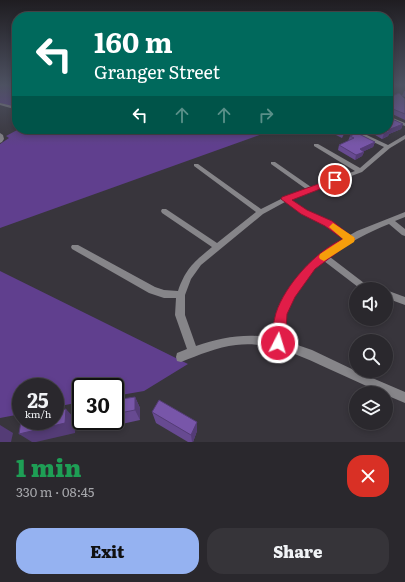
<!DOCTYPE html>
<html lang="en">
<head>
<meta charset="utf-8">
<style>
	:root { --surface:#2a282d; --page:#363439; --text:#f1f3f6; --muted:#a5a6aa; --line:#464449; --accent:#95b2f1 }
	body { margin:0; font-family:Literata,serif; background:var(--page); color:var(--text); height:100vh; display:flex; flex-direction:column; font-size:15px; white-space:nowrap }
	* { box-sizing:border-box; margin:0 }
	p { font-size:13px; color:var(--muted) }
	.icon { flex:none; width:22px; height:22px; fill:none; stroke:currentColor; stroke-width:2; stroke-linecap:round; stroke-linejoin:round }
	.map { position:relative; height:442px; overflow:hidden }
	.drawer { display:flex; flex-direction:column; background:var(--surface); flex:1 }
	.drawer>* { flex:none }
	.top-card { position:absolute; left:12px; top:12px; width:381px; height:122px; border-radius:16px; box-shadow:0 2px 6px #0003,0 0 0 1px var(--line); background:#00695c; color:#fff; overflow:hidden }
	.fabs { position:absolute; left:349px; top:282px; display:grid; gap:8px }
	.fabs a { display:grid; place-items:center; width:44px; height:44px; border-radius:50%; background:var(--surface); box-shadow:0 2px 6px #0003,0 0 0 1px var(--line); font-size:20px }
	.speed { position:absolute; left:12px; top:378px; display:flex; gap:8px; font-size:20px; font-weight:700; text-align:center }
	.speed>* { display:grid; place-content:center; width:52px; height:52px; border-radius:50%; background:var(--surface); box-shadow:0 2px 6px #0003,0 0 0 1px var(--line); line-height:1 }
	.speed small { font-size:10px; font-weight:400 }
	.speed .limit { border:2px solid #111; border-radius:6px; background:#fff; color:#111 }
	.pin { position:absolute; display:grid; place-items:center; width:34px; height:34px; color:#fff; margin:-17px; border:2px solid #fff; border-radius:50%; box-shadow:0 1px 4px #0007 }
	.me { position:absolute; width:44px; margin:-22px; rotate:5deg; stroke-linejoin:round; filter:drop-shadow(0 0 3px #0008) }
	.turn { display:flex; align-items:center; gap:14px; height:84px; padding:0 16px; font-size:18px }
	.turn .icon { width:52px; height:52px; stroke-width:2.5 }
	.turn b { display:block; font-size:28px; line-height:34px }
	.lanes { display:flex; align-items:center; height:38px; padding:0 16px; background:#0003; justify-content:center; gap:20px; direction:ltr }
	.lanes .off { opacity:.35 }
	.round { display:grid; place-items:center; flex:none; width:42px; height:42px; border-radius:16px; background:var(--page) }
	.head { display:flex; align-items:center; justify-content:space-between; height:68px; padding:0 16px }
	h1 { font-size:24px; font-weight:800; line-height:30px; color:#1e9e55 }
	.cta { display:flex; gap:8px; margin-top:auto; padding:8px 16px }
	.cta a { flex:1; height:46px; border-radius:16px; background:var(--accent); color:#111; font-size:16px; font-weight:800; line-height:46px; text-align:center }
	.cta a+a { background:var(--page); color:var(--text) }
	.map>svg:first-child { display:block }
	.green { fill:#603f8e }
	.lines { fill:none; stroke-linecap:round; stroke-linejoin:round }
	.minor { fill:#868589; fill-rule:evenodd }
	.wall { fill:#674a91 }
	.shaded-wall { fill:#543c76 }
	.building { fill:#7856a9; stroke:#543c76 }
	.route { fill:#e11d48; stroke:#92132f }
	.slow { fill:#f59e0b }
</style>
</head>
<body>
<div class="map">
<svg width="405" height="442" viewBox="0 0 405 442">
	<rect width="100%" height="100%" fill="#38353c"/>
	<!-- green -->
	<path class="green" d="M0,84H17V106H12L0,103Z
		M19,129H276L0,228V144L9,138L6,136Z
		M0,271L188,364L144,391L115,396V387H81V402L55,407V387H21V414L0,418Z"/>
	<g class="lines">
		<!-- minor -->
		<path class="minor" d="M0,103L13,106L17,105V108L14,109L0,105Z
			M388,116L405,123V126L388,119Z
			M350,129H354L388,145L405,135V139L390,148L362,172L290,199L306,210L331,221L350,235L357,231L405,212V217L395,221L405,229V236L402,235L389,224C367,233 349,242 330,257L364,283L375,286L376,289H362L358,287L324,261L315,268L295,296L285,313L283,340L312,350L356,371L405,392V403L386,395V393H382C364,385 347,377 329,369C299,355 270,341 236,345C217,347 199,355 181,362L177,361L176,357L177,353L187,349L175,315L176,298H164L149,293L72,249L71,247L72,245H78L155,287L164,290L178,291C186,268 194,262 212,247L162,213L161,211L162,209H166L217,243L256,212L194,166V164H198L261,209L283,198L306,189L271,164V162H275L311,187L355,171L314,146V144H318L360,168L384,147L350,131ZM285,202L302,214L327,225L344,239L309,264L289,290L276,313L274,338C247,333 222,337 196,346L185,315V295L191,279L201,265L263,214Z
			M0,133L3,135L4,139L2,142L0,143Z
			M386,290L405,297V305L386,298Z"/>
	</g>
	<!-- wall -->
	<path class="wall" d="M404,91H405V97L402,96Z
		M388,98L405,99V120L388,112Z
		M403,124L401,129L389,134L388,136L382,139L365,129H388Z
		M76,129H87L82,131L76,130Z
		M327,129H342L344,134L342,138L328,131Z
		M350,136L375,142L373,147L364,151V152L362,156L355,160L338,150L339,145L349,141H348Z
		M135,397L140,408V420L99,429L93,421H115V400Z
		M152,412L197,422V431L193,442H188L156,423Z"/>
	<!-- shaded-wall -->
	<path class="shaded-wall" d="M403,124L401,129L389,134L388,136L382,139L384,134L388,130Z
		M81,129H87L82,131Z
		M375,142L373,147L358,154L360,149Z
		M364,152L362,156L355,160L356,155Z
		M135,397L140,408V420L135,410Z
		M66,409L76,420L75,433L36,442H32L19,434Z
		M197,422V431L193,442H192L191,435Z
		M0,425L13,433L11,442H0Z"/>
	<!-- building -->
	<path class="building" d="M399,93L405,99V114L388,107V98Z
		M388,117L403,124L388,130L390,131L384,134L375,129H388Z
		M335,129H342L344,134Z
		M357,133L375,142L360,149L364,152L356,155L339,145L354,138L350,136Z
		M135,397V410L115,414V400Z
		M159,400L197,422L191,435L152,412Z
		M66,409L65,423L19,434L21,421H55V412Z"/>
	<!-- sky -->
	<linearGradient id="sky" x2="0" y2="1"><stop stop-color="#1f1d21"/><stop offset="0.58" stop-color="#4d5161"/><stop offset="1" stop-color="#4d5161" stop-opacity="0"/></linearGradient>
	<rect width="405" height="146" fill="url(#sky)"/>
	<!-- route -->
	<path class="route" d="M335,178L339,180L338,182L292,200L307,210L332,221L355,239L315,269L295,297L287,314L285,343L283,348L278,350L274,348L272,343C273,334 273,322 276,313C285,285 316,251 343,239L325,226L301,214L281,199L282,197Z"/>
	<!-- slow -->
	<path class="slow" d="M333,223L354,237L355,239L354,242L324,261L320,259L319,257L320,254L343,239L329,227Z"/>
</svg>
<div class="fabs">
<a><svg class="icon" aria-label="sound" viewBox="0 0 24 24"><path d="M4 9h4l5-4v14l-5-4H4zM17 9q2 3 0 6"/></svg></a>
<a><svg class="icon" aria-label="search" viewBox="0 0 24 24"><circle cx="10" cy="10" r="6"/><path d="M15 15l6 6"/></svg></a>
<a><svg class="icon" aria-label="layers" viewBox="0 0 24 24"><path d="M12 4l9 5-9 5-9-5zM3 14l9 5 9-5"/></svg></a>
</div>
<div class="speed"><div>25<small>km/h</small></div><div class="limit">30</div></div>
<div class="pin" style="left:335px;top:180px;background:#d93025"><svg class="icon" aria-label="arrive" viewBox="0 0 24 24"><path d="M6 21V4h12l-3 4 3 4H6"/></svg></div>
<svg class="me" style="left:278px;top:343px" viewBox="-20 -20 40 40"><circle r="17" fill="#e11d48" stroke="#fff" stroke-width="3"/><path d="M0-11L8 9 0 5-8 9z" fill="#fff"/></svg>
<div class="top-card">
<div class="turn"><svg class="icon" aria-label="left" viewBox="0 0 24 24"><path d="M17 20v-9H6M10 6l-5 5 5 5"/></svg><div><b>160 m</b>Granger Street</div></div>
<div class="lanes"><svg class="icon" aria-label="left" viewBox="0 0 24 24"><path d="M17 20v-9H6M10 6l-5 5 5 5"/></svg><svg class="icon off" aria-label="ahead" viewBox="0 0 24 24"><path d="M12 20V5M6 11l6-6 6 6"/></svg><svg class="icon off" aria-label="ahead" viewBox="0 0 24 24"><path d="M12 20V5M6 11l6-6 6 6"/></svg><svg class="icon off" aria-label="right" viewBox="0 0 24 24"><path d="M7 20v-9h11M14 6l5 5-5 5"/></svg></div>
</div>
</div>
<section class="drawer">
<div class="head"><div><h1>1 min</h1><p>330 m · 08:45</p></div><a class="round" style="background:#d93025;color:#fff"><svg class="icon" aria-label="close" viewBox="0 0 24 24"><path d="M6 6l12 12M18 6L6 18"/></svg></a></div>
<div class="cta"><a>Exit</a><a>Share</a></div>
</section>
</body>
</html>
